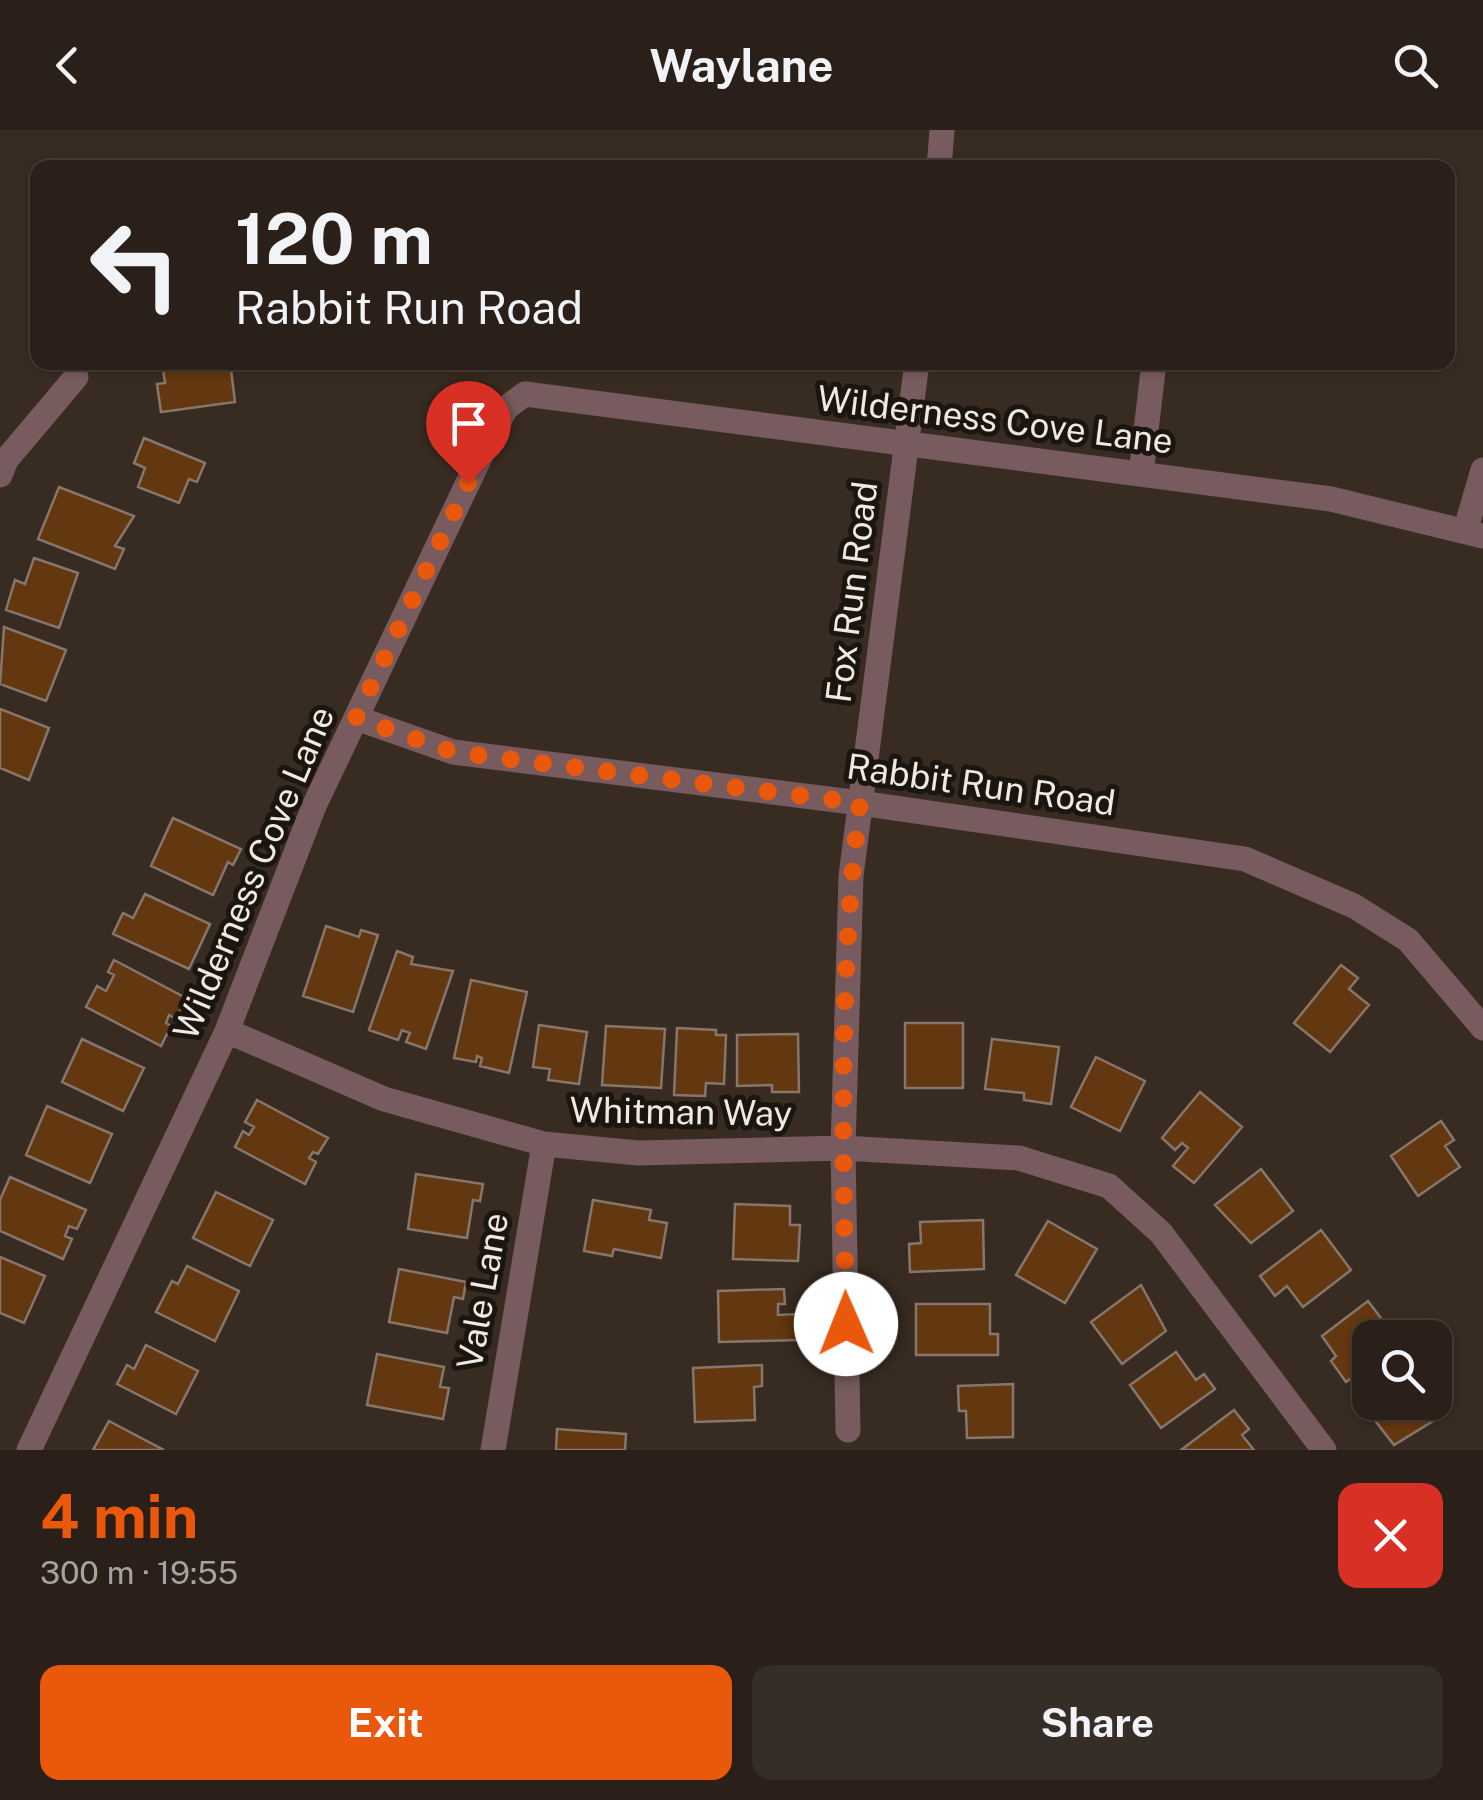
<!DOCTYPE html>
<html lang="en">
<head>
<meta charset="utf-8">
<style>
	:root { --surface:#2a2019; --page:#362d26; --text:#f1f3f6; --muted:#a5a3a2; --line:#463e38; --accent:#ea580c }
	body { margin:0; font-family:"Public Sans",sans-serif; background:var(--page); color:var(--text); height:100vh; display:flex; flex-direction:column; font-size:38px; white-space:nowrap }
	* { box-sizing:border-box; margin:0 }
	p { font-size:32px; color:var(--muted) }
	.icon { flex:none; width:55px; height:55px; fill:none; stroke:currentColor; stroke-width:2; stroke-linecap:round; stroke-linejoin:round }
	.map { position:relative; height:1320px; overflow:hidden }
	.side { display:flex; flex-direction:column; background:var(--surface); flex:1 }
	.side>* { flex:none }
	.banner { position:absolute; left:30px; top:30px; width:1425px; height:210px; border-radius:20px; box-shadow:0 2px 8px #0004,0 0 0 2px var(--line); background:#2a2019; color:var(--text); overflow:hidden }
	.tools { position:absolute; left:1352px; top:1190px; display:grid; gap:20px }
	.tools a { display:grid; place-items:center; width:100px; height:100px; border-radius:20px; background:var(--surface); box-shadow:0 2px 8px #0004,0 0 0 2px var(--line); font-size:50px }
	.pin { position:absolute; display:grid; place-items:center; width:85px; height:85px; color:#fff; margin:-102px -42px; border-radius:50% 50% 50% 0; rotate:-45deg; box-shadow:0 0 10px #0007 }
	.pin .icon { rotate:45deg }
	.me { position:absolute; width:110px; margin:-55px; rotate:359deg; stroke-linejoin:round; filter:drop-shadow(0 0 8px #0008) }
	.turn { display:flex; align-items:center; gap:35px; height:210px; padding:0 40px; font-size:45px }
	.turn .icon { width:130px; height:130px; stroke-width:2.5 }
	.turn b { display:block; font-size:70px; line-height:85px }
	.round { display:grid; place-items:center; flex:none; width:105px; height:105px; border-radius:20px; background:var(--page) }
	.head { display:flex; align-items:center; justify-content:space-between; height:170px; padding:0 40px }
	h1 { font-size:60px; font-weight:700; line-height:75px; color:var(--accent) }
	.button { display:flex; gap:20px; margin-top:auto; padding:20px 40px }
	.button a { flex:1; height:115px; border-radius:20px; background:var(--accent); color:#fff; font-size:40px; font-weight:700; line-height:115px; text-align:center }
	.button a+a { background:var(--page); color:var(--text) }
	header { display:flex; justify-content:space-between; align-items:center; height:130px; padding:0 40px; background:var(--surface); font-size:45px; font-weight:700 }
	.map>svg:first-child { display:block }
	.building { fill:#63370f; stroke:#86766b; stroke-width:2.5 }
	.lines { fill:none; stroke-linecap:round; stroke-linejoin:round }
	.minor { stroke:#775b5e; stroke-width:25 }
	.route { stroke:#ea580c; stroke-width:18; stroke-dasharray:0 32.4 }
	.labels { text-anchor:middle; stroke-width:10; stroke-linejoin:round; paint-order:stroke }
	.street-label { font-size:35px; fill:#f1e8e2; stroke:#1b1510 }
</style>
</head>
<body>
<header><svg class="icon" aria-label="back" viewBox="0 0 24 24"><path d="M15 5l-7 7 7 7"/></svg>Waylane<svg class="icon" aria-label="search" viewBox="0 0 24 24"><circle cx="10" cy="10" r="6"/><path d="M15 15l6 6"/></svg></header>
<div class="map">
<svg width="1483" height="1320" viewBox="0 0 1483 1320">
	<rect width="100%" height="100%" fill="#382b21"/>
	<!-- building -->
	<path class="building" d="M162,232H230L235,272L161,282L157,254L165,253Z
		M144,308L205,333L197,352L189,349L179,373L138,357L145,338L134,333Z
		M59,357L134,386L115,416L124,419L115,439L38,409Z
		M34,428L78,443L59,498L6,480L15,450L25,454Z
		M4,497L66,520L46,571L0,554Z
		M0,579L49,598L29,650L0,638Z
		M173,688L241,719L233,735L228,732L213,765L151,736Z
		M145,764L210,794L189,839L113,804L123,783L133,788Z
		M326,796L359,807L361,800L378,805L353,882L303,866Z
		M397,821L413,827L411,834L453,841L426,919L406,912L410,903L402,900L398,910L369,900Z
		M114,830L186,868L176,889L169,885L166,893L171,896L161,916L86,877L97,856L106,861L114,845L108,842Z
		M1341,835L1358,848L1349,859L1369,875L1330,922L1294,893Z
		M471,850L527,862L509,943L480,936L482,928L477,926L476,932L454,928Z
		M905,893H963V958H905Z
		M539,895L587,902L579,954L548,950L550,939L533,937Z
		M606,896L665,899L661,958L602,955Z
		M677,898L716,900V905H726L724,954L706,953L705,966L674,965Z
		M798,904L799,962H772V955L737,956V905Z
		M82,909L144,938L123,981L62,952Z
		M992,909L1059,917L1051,974L1024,970V963L985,959Z
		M1096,927L1145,951L1120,1001L1071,977Z
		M1200,962L1242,997L1194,1053L1173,1036L1188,1018L1182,1013L1175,1020L1162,1008Z
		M257,970L328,1008L318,1024L313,1022L309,1028L316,1032L305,1054L235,1017L243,1001L249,1005L254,997L245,992Z
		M47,976L112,1004L90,1053L26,1025Z
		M1441,991L1454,1010L1445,1016L1460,1037L1418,1066L1391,1026Z
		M1261,1039L1293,1081L1251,1113L1215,1075Z
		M416,1044L483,1054L480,1071L473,1070L467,1108L408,1099Z
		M10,1047L86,1080L77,1099L69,1096L65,1106L72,1109L63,1129L0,1101V1070Z
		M216,1062L273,1090L250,1136L193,1108Z
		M593,1070L651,1080L649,1090L667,1093L661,1128L614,1119L612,1126L584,1121Z
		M735,1074L790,1076V1095H800L798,1131L733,1129Z
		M983,1090L984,1139L910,1142L909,1114L921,1113L920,1092Z
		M1048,1091L1097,1119L1065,1173L1016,1145Z
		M1321,1100L1351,1140L1303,1177L1287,1156L1275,1166L1260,1146Z
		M0,1127L45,1146L24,1193L0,1183Z
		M187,1136L239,1161L215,1211L156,1182L172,1151L178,1154Z
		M399,1139L466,1152L463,1169L454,1167L447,1203L389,1192Z
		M1141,1155L1166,1201L1122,1234L1091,1192Z
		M784,1159L785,1174H778V1185L798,1184L799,1210L719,1212L718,1161Z
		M1368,1171L1396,1208H1370V1234L1346,1252L1331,1231L1336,1226L1322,1206Z
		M916,1174H990V1204H998V1225H916Z
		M146,1215L198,1241L176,1284L117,1254L127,1235L134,1239Z
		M1176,1222L1196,1250L1204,1244L1215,1259L1161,1298L1130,1255Z
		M377,1224L444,1237L440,1257L449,1258L443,1289L367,1275Z
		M762,1235V1256L754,1257L755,1290L695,1292L693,1238Z
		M1013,1254V1307L967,1308L966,1281H959L958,1256Z
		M1435,1264L1446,1283L1394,1315L1363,1275L1370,1271L1435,1272Z
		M1234,1280L1249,1299L1242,1305L1254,1320H1181Z
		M109,1291L164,1320H93Z
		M557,1299L626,1304L625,1320H556Z"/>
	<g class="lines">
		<!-- minor -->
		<path class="minor" d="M939,38L942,0
			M1141,344L1154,232
			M0,345L6,330L76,247
			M1466,398L1483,340
			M356,588L453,622L860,673L1245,729L1354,776L1408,810L1483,898
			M227,901L384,969L544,1014L638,1023L843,1018L1019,1028L1109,1056L1161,1103L1324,1320
			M848,1300L843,1018L851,746L917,232
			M29,1320L227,901L314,676L484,319L506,278L525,264L1331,369L1483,406
			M493,1320L544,1014"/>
	</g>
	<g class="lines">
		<!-- route -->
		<path class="route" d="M468,353L356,588L453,622L860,673C838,845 843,1021 846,1194"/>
	</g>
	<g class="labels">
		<!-- street labels -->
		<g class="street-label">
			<text transform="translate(995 290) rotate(7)" y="12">Wilderness Cove Lane</text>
			<text transform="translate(852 462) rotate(-83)" y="12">Fox Run Road</text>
			<text transform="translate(981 655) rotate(8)" y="12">Rabbit Run Road</text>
			<text transform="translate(254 743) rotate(-67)" y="12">Wilderness Cove Lane</text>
			<text transform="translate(681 982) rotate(1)" y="12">Whitman Way</text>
			<text transform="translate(483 1161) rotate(-80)" y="12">Vale Lane</text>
		</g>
	</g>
</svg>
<div class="tools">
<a><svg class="icon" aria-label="search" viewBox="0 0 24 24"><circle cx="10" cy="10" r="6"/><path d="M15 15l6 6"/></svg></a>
</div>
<div class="pin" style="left:468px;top:353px;background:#d93025"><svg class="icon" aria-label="arrive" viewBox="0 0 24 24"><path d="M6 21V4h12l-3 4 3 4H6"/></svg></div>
<svg class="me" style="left:846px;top:1194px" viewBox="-20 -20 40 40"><circle r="19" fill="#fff"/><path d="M0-13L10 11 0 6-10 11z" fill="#ea580c"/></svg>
<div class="banner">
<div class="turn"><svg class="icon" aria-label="left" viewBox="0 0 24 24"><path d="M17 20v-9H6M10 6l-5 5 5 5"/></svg><div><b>120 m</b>Rabbit Run Road</div></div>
</div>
</div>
<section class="side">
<div class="head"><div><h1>4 min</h1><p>300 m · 19:55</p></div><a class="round" style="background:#d93025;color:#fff"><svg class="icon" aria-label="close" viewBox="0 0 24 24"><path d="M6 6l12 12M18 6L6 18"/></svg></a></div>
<div class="button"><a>Exit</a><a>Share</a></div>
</section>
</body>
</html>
